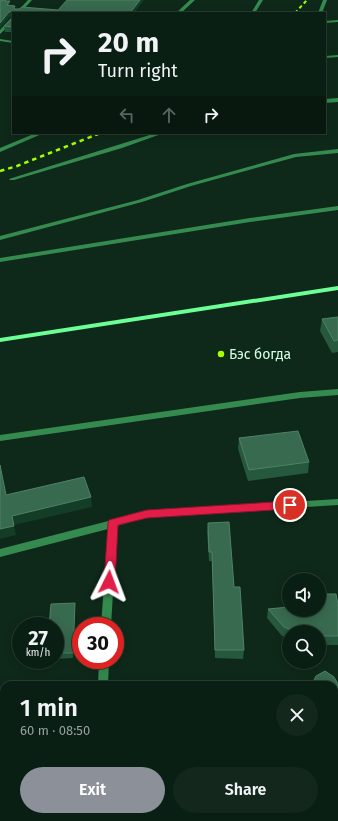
<!DOCTYPE html>
<html lang="en">
<head>
<meta charset="utf-8">
<style>
	:root { --surface:#0a1f13; --page:#13271c; --text:#f1f3f6; --muted:#99a2a0; --line:#2a3d33; --accent:#8c9099 }
	body { margin:0; font-family:"Fira Sans",sans-serif; background:var(--page); color:var(--text); height:100vh; display:flex; flex-direction:column; font-size:15px; white-space:nowrap }
	* { box-sizing:border-box; margin:0 }
	p { font-size:13px; color:var(--muted) }
	.icon { flex:none; width:22px; height:22px; fill:none; stroke:currentColor; stroke-width:2; stroke-linecap:round; stroke-linejoin:round }
	.map { position:relative; flex:1; overflow:hidden }
	.details { position:absolute; left:0px; top:681px; width:338px; height:140px; display:flex; flex-direction:column; background:var(--surface); border-radius:12px 12px 0 0; box-shadow:0 2px 10px #0003,0 0 0 1px var(--line) }
	.details>* { flex:none }
	.banner { position:absolute; left:12px; top:12px; width:314px; height:122px; border-radius:0px; box-shadow:0 2px 10px #0003,0 0 0 1px var(--line); background:#0a1f13; color:var(--text); overflow:hidden }
	.tools { position:absolute; left:282px; top:573px; display:grid; gap:8px }
	.tools a { display:grid; place-items:center; width:44px; height:44px; border-radius:50%; background:var(--surface); box-shadow:0 2px 10px #0003,0 0 0 1px var(--line); font-size:20px }
	.speed { position:absolute; left:12px; top:617px; display:flex; gap:8px; font-size:20px; font-weight:700; text-align:center }
	.speed>* { display:grid; place-content:center; width:52px; height:52px; border-radius:50%; background:var(--surface); box-shadow:0 2px 10px #0003,0 0 0 1px var(--line); line-height:1 }
	.speed small { font-size:10px; font-weight:400 }
	.speed .limit { border:6px solid #d22; background:#fff; color:#111 }
	.pin { position:absolute; display:grid; place-items:center; width:34px; height:34px; color:#fff; margin:-17px; border:2px solid #fff; border-radius:50%; box-shadow:0 1px 4px #0007 }
	.me { position:absolute; width:44px; margin:-22px; rotate:3deg; stroke-linejoin:round; filter:drop-shadow(0 0 3px #0008) }
	.turn { display:flex; align-items:center; gap:14px; height:84px; padding:0 20px; font-size:18px }
	.turn .icon { width:52px; height:52px; stroke-width:2.5 }
	.turn b { display:block; font-size:28px; line-height:34px }
	.lanes { display:flex; align-items:center; height:38px; padding:0 20px; background:#0003; justify-content:center; gap:20px; direction:ltr }
	.lanes .off { opacity:.35 }
	.round { display:grid; place-items:center; flex:none; width:42px; height:42px; border-radius:21px; background:var(--page) }
	.headline { display:flex; align-items:center; justify-content:space-between; height:68px; padding:0 20px }
	h1 { font-size:24px; font-weight:600; line-height:30px }
	.primary-button { display:flex; gap:8px; margin-top:auto; padding:8px 20px }
	.primary-button a { flex:1; height:46px; border-radius:24px; background:var(--accent); color:#fff; font-size:16px; font-weight:600; line-height:46px; text-align:center }
	.primary-button a+a { background:var(--page); color:var(--text) }
	.map>svg:first-child { display:block }
	.lines { fill:none; stroke-linecap:round; stroke-linejoin:round }
	.street { fill:#358b4f; fill-rule:evenodd }
	.secondary { fill:#6cff96; fill-rule:evenodd }
	.rail-far1 { stroke:#a3ff01; stroke-width:2; stroke-dasharray:3.5 3; stroke-linecap:butt }
	.rail { stroke:#a3ff01; stroke-width:2.5; stroke-dasharray:4.5 4; stroke-linecap:butt }
	.wall { fill:#25583d }
	.shaded-wall { fill:#143d27 }
	.building { fill:#386a4f; stroke:#518166 }
	.route { fill:#e11d48; stroke:#92132f }
	.poi-dot { fill:#a3ff01; stroke:#0e2919; stroke-width:1.5 }
	.labels { text-anchor:middle; stroke-width:4; stroke-linejoin:round; paint-order:stroke }
	.poi-label { font-size:14px; fill:#d5ffe5; stroke:#0e2919; text-anchor:start }
</style>
</head>
<body>
<div class="map">
<svg width="338" height="821" viewBox="0 0 338 821">
	<rect width="100%" height="100%" fill="#0e2919"/>
	<g class="lines">
		<!-- street -->
		<path class="street" d="M28,0H32L20,13H16Z
			M190,0H195L181,13H176Z
			M259,0H263L255,13H251Z
			M323,0H327L322,13H318Z
			M11,18H13V22L0,34V30Z
			M338,20V22L325,23V21Z
			M0,39L13,41V43L0,41Z
			M338,55V57L325,58V56Z
			M338,98V102L325,103V99Z
			M36,133H44L0,152V148Z
			M156,133H164L122,148L14,180H10L9,179Z
			M338,149V153L296,157L191,186L142,202L0,240V236L138,200L187,184L294,154Z
			M338,206V210L250,222L0,262V258L250,218Z
			M338,389V395L300,398L0,441V435L300,392Z
			M338,499V505L147,517L117,526L111,626H101L108,529L0,557V549L147,511Z
			M99,660H109L108,685H98Z
			M338,781V821H328L329,817H334V783Z
			M89,817H101L100,821H88Z"/>
		<!-- secondary -->
		<path class="secondary" d="M338,286V290L0,342V338Z"/>
		<!-- rail-far1 -->
		<path class="rail-far1" d="M295,13L307,0
			M95,135L100,133"/>
		<!-- rail -->
		<path class="rail" d="M0,171L17,166L98,134"/>
	</g>
	<!-- wall -->
	<path class="wall" d="M13,18V32H5L4,26Z
		M338,317V352L332,353L320,331L322,319Z
		M239,438L309,462L308,473L248,481L238,449Z
		M208,523L234,587L244,650L243,659L215,658L212,561H209L207,532Z
		M75,603V609L73,658L55,659V626Z
		M338,605V645H319V632H289V637L282,636L267,618L268,609Z"/>
	<!-- shaded-wall -->
	<path class="shaded-wall" d="M140,0H144L134,13H130Z
		M12,11L13,16L10,17L0,29V23L9,12Z
		M91,497L92,507L14,525L12,516Z
		M14,526L16,535L0,539V529Z
		M75,603V609L73,658V653Z
		M337,694L336,700H334V695Z"/>
	<!-- building -->
	<path class="building" d="M0,0H6L5,1H10L7,5L15,6L14,8L15,9H19L22,7L58,10L67,0H140L130,13H14L12,11L9,12L0,23Z
		M13,18V27L4,26Z
		M338,317V340L334,341L322,319Z
		M298,431L309,462L249,470L239,438Z
		M0,465L6,495L84,477L91,497L12,516L14,526L0,529Z
		M229,522L234,587H240L244,650H215L212,552H209L208,523Z
		M319,594H336L338,605V636H319V632H311L310,626L289,629L284,627L268,609L289,607V610H319Z
		M75,603L73,653H55V626H49L51,604Z
		M325,671L334,677L338,684L337,694L334,695V685H312V684L316,676Z
		M210,817H271V821H210Z"/>
	<!-- route -->
	<path class="route" d="M290,501L294,502L295,505L294,507L290,509L147,518L118,525L115,582L113,585L109,586L105,585L104,582L108,523L109,520L147,510Z"/>
	<!-- markers -->
	<circle class="poi-dot" cx="221" cy="354" r="4"/>
	<g class="labels">
		<!-- poi labels -->
		<g class="poi-label">
			<text x="229" y="359">Бэс богда</text>
		</g>
	</g>
</svg>
<div class="tools">
<a><svg class="icon" aria-label="sound" viewBox="0 0 24 24"><path d="M4 9h4l5-4v14l-5-4H4zM17 9q2 3 0 6"/></svg></a>
<a><svg class="icon" aria-label="search" viewBox="0 0 24 24"><circle cx="10" cy="10" r="6"/><path d="M15 15l6 6"/></svg></a>
</div>
<div class="speed"><div>27<small>km/h</small></div><div class="limit">30</div></div>
<div class="pin" style="left:290px;top:505px;background:#d93025"><svg class="icon" aria-label="arrive" viewBox="0 0 24 24"><path d="M6 21V4h12l-3 4 3 4H6"/></svg></div>
<svg class="me" style="left:109px;top:582px" viewBox="-20 -20 40 40"><path d="M0-17L14 15 0 8-14 15z" fill="#e11d48" stroke="#fff" stroke-width="4"/></svg>
<div class="banner">
<div class="turn"><svg class="icon" aria-label="right" viewBox="0 0 24 24"><path d="M7 20v-9h11M14 6l5 5-5 5"/></svg><div><b>20 m</b>Turn right</div></div>
<div class="lanes"><svg class="icon off" aria-label="left" viewBox="0 0 24 24"><path d="M17 20v-9H6M10 6l-5 5 5 5"/></svg><svg class="icon off" aria-label="ahead" viewBox="0 0 24 24"><path d="M12 20V5M6 11l6-6 6 6"/></svg><svg class="icon" aria-label="right" viewBox="0 0 24 24"><path d="M7 20v-9h11M14 6l5 5-5 5"/></svg></div>
</div>
<section class="details">
<div class="headline"><div><h1>1 min</h1><p>60 m · 08:50</p></div><a class="round"><svg class="icon" aria-label="close" viewBox="0 0 24 24"><path d="M6 6l12 12M18 6L6 18"/></svg></a></div>
<div class="primary-button"><a>Exit</a><a>Share</a></div>
</section>
</div>
</body>
</html>
